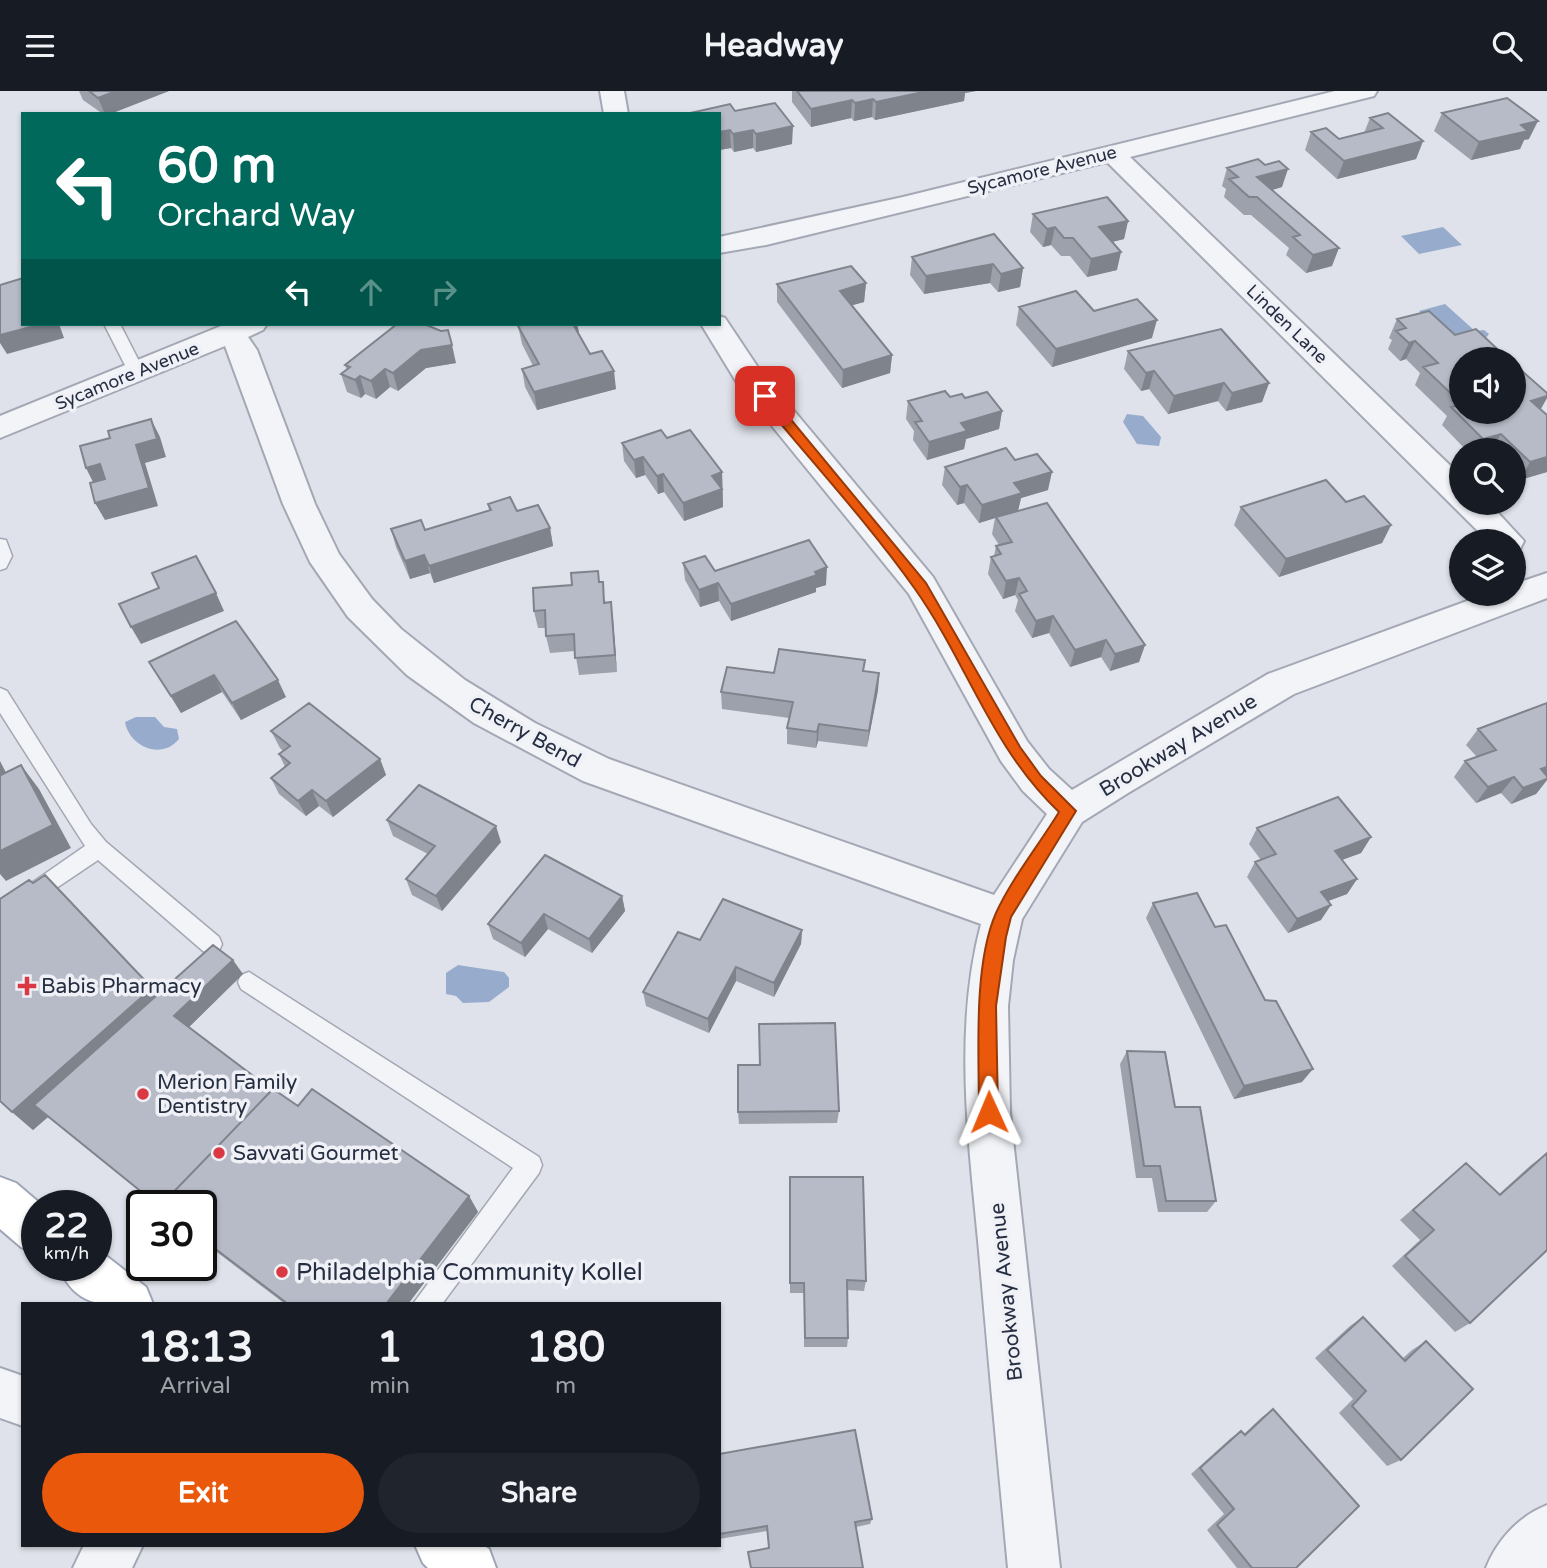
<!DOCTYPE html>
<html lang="en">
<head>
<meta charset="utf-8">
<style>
	:root { --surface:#171b24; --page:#20242c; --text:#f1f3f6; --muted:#9ea1a6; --accent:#ea580c }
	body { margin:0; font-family:"Varela Round",sans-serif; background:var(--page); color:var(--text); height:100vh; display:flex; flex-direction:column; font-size:26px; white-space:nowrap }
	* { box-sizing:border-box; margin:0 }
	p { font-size:23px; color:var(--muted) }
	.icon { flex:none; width:38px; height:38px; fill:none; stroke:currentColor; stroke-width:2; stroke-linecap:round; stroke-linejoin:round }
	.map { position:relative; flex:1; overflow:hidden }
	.sheet { position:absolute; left:21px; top:1211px; width:700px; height:245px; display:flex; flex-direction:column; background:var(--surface); border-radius:0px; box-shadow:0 2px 5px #0004 }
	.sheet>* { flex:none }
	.top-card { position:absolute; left:21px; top:21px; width:700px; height:214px; border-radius:0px; box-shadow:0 2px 5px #0004; background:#00695c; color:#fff; overflow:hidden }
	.controls { position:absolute; left:1449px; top:256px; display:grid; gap:14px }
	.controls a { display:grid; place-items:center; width:77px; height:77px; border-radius:50%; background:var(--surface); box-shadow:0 2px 5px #0004; font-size:35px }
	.speed { position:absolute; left:21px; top:1099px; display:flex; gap:14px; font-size:35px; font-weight:700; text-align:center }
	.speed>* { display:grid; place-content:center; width:91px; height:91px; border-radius:50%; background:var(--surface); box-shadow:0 2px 5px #0004; line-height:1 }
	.speed small { font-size:18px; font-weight:400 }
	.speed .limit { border:4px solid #111; border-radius:10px; background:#fff; color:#111 }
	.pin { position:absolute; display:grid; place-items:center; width:60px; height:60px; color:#fff; margin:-30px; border-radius:14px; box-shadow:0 4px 10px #0006 }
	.me { position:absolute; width:77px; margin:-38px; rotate:359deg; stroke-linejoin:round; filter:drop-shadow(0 0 5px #0008) }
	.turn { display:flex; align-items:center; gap:24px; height:147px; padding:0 21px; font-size:32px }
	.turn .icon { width:91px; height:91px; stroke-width:2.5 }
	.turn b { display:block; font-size:49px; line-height:60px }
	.lanes { display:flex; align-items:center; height:66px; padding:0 21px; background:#0003; justify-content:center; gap:35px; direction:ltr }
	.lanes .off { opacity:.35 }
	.eta { display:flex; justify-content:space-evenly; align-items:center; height:119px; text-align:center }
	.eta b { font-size:42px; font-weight:700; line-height:49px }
	.button { display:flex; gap:14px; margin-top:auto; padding:14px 21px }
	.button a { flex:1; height:80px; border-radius:42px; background:var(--accent); color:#fff; font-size:28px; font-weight:700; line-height:80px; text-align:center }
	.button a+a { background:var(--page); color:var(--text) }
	header { display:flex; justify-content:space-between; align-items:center; height:91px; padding:0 21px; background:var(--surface); font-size:32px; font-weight:700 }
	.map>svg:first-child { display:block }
	.water { fill:#97accd }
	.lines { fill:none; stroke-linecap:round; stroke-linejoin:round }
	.service-casing { stroke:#a4a8b4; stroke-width:3 }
	.minor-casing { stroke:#a4a8b4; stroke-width:4 }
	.primary-casing { stroke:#9da5b6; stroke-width:4 }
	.service { fill:#f2f4f8; fill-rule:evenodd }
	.minor { fill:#f2f4f8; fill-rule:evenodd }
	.primary { fill:#fff; fill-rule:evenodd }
	.wall { fill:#9da1ab }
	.shaded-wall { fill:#7f838b }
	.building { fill:#b6bbc7; stroke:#7f838b; stroke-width:2 }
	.route { fill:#ea580c; stroke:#983908; stroke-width:2 }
	.poi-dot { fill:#da3943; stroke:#eff1f7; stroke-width:2.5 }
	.labels { text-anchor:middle; stroke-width:7; stroke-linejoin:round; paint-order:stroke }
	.far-street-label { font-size:18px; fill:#262e42; stroke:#eff1f7 }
	.street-label { font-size:21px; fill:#262e42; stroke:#eff1f7 }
	.poi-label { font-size:21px; fill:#262e42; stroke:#eff1f7; text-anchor:start }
	.near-poi-label { font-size:24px; fill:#262e42; stroke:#eff1f7; text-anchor:start }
</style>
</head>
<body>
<header><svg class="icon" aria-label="menu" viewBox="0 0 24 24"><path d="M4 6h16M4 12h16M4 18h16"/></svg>Headway<svg class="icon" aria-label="search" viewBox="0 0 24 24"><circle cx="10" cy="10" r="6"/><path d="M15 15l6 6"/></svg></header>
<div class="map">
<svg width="1547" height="1477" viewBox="0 0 1547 1477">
	<rect width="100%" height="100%" fill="#dfe2ea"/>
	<!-- water -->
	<path class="water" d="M1443,136L1462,154L1419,163L1401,145Z
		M1445,213L1475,240L1484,239L1489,243L1486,247L1457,253L1419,220Z
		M1127,323L1143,325L1161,346L1159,355L1137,353L1123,331Z
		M136,626H155L164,636L177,638L179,648C161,670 129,655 125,631Z
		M458,874L504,881L509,887V896L489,911L463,912L456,905L446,903V882Z"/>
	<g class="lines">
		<defs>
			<path id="service" d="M104,233H120L145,282L143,286H131Z
				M0,448L6,449L12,465L6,477L0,479Z
				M0,597L7,600L91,733L106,751L219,846L222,853L219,860L211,863L203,860L98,769L0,835V814L85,755L0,622Z
				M249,881L539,1066L542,1074L539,1082L442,1213H413L513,1077L241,898L238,891L241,884Z"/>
			<path id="minor" d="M600,0H624L628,23H604Z
				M1335,0H1377L1374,5L1130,66L1461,385V411H1488L1524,450L1520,458L1514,460V450H1488L1107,71L766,154L719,162V146L903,106Z
				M719,225L725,227L759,278L933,486L1027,650L1049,678L1072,699L1268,583L1489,502H1514V493L1547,482V507L1294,603L1128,702L1082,731L1022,828L1013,869L1008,915L1010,1021L1060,1477H1008C998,1371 988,1266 979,1160C969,1052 953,940 981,833L583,690L474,632L407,584L348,526L310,471L283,413L225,255L0,347V325L221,235L267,233L263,239L248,246L257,259L315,413L339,463L372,508L401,538L465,589L535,632L609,668L994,804L1047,723L1023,700L1001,670L909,503L737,292L701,233H719Z
				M0,1277L23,1285V1335L0,1327Z
				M1547,1414V1477H1486C1497,1449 1519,1425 1547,1414Z
				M84,1454H143L132,1477H73Z"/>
			<path id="primary" d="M0,1086L16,1092L43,1115H37V1163L21,1156L0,1138Z
				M96,1157L146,1196L153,1213C110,1213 77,1222 58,1174H96Z
				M415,1454H483L489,1458L496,1477H428L423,1472Z"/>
		</defs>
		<!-- service casing -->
		<use href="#service" class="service-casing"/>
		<!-- minor casing -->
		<use href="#minor" class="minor-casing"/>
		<!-- primary casing -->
		<use href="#primary" class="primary-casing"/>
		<!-- service -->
		<use href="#service" class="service"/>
		<!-- minor -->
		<use href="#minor" class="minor"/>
		<!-- primary -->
		<use href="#primary" class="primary"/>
	</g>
	<!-- wall -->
	<path class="wall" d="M79,0H169L110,23H103L83,9Z
		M792,0H976L965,2L964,10L875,29L872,26L854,30L851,27L811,36L792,11Z
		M735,20L792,53L756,61L753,57L734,61L731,57L719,59V23Z
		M1442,22L1529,48L1524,49L1520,58L1471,69L1434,40Z
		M1370,27L1423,50L1416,68L1337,88L1305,59L1311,41L1339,48L1364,42Z
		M1227,77L1282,96L1272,99L1332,175L1306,182L1286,164L1289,157L1251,124H1244L1224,106L1226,98L1222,95Z
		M1033,123L1128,130L1124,148L1112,151L1117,179L1087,186L1070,165H1061L1051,154L1043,156L1030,141Z
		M994,143L1023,177L1020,196L998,201L990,192L924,203L910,184L912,166Z
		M866,192L864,211L852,214L892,264L890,282L842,297L777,211V193Z
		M1019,216L1094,220L1152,247L1052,276L1016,234Z
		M1397,228L1461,268V320L1547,302V307L1541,318L1547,381L1520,389L1514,383V359H1466L1442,334L1447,325L1415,294L1420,282L1406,268L1400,270L1388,258L1392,249L1389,247Z
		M518,235L579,241H578L590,263L616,298L537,319L525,296L522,278L533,275L522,253Z
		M1128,260L1269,292L1262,311L1226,320L1218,310L1168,323L1149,298L1141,300L1124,278Z
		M456,272L426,277L398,300L390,296L376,308L365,303L361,307L347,301L341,283L347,279L345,274Z
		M950,306L965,307L1002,320L999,338L966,348L964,358L927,369L913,349L914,340L906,328L908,310Z
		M667,347L722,381L723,416L684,430L664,401L658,403L645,384L636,387L624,370L622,352Z
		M1015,369L1048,399L1021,407L1018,419L1145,554L1139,571L1110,580L1101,566L1070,576L1049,542L1032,547L1015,520L1018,509L1015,504L1003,508L988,483L991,466L994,465L996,455L999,454L992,443L995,427L979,432L964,412L957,414L942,394L945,376Z
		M1346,411L1391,434L1382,452L1279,486L1234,434L1241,416Z
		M488,413L517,420L550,437L553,455L434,492L430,482L410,488L396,456L391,438L425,439L489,419Z
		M683,472L715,480L826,494L816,497V501L731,530L719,510L700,516L685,489Z
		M599,491L606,512L613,529L617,581L579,584L575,560L550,562L546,545V537H538L534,520Z
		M149,571L286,606L241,629L222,601L181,622Z
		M864,580L879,582L878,599L867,656L818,650L816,657L787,653V637L789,627L722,618L721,601L774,582Z
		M1547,612V689L1536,703L1511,713L1501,702L1476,712L1454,686L1465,670L1477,666L1466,654L1478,638Z
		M271,640L380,668L386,684L333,726L319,715L306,725L279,703L271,687L285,676L279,663L283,660L280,657Z
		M387,729L501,751L442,820L412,804L406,788L428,763L393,745Z
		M1257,737L1371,746L1361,762L1342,769L1357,788L1347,803L1328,810L1321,829L1288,842L1247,786L1255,771L1261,769L1249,753Z
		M622,805L625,820L592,862L548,838L525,866L493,848L488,833Z
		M1153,812L1215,836L1302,991L1234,1008L1146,827Z
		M802,839L801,853L774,906L736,890L709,942L646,915L643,901L700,849Z
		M243,883L189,936L272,999L298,1015L469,1105L478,1121L408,1213H285L201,1149V1115H158L48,1026L33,1039L12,1021L158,904Z
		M1127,960L1216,1110L1207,1121H1158L1152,1087H1136L1120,973Z
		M760,974L839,1020L837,1032L739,1033L738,1021Z
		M1547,1062L1470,1232L1455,1241L1392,1175L1420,1149L1400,1129L1466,1072L1499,1103L1531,1074Z
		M790,1086L866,1190L864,1200L847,1199L848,1247L847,1256H804V1202H790Z
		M1363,1226L1403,1267L1412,1259L1426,1250L1401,1369L1387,1375L1339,1322L1353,1308L1315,1267L1350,1235Z
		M1273,1318L1296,1477H1237L1207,1439L1224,1423L1191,1383L1231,1347L1241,1340L1244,1343L1262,1326Z
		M719,1363L872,1428L870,1433L856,1436L769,1457L767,1440L719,1448Z"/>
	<!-- shaded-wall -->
	<path class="shaded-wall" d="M116,0H169L110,23H105L98,7Z
		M928,0H976L965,2L964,10L875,29L876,11Z
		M873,8L872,26L854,30L855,12Z
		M852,9L851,27L811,36V18Z
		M1538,30L1529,48L1524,49L1520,58L1471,69L1479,51L1521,34Z
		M793,35L792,53L756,61V43Z
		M730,39L731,57L719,59V41Z
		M753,39V57L734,61L733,43Z
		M1423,50L1416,68L1337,88L1344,70Z
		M1288,78L1282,96L1252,105L1257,86Z
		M1128,130L1124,148L1095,155L1099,136Z
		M1055,136L1051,154L1043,156L1047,138Z
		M1339,157L1332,175L1306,182L1313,164Z
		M1121,161L1117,179L1087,186L1091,168Z
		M993,173L990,192L924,203L926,185Z
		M1023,177L1020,196L998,201L1001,183Z
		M866,192L864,211L839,218L840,200Z
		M1157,229L1152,247L1052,276L1056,258Z
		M42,233H59L64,247L7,263L0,252V244Z
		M569,233H577L579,241L571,243Z
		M1415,250L1406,268L1400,270L1409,252Z
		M452,254L456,272L426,277L398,300L393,282L421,259Z
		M892,264L890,282L842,297L843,279Z
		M385,278L390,296L376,308L371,290Z
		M614,280L616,298L537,319L534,301Z
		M1154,280L1149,298L1141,300L1146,282Z
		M360,285L365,303L361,307L355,289Z
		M1224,292L1218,310L1168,323L1174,305Z
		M1269,292L1262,311L1226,320L1232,302Z
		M1547,305V307L1538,322L1531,310Z
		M1002,320L999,338L966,348L964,358L927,369L929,351L961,332Z
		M151,328L160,346L166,366L145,372L158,415L105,429L95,412L136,354Z
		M1501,343L1492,359H1477L1483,348Z
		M643,366L645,384L636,387L634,369Z
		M1547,366V381L1520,389L1530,371Z
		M100,373L110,391L95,395L86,377Z
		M722,381L723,416L684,430L683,412L712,385Z
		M1052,381L1048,399L1021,407L1018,420L979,432L982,414L1014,392Z
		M663,383L664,401L658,403L657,385Z
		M967,394L964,412L957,414L960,396Z
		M1391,434L1382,452L1279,486L1286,468Z
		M550,437L553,455L434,492L429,475Z
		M424,464L430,482L410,488L405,470Z
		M827,476L826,494L816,497V501L731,530V513Z
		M1019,487L1015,504L1003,508L1006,490Z
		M718,492L719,510L700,516L699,499Z
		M216,502L224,520L141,553L131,536Z
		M611,511L613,529L617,581L615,564Z
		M1053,525L1049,542L1032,547L1036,530Z
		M1106,549L1101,566L1070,576L1075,559Z
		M1145,554L1139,571L1110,580L1115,563Z
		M879,582L878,599L867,656L869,640Z
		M214,584L222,601L181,622L171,605Z
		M278,589L286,606L241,629L232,612Z
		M819,633L818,650L816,657L817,641Z
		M380,668L386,684L333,726L326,710Z
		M0,670L19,707L0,683Z
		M21,674L39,698L71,757L6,790L0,783V760Z
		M1547,676V687L1541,678Z
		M1514,686L1501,702L1476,712L1488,696Z
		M1547,688V689L1536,703L1511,713L1523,697Z
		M312,699L319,715L306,725L298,710Z
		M496,735L501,751L442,820L436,805Z
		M1371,746L1361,762L1325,775L1335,760Z
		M1357,788L1347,803L1312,816L1321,801Z
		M622,805L625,820L592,862L589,848Z
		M1331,814L1321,829L1288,842L1297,828Z
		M544,823L548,838L525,866L521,852Z
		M802,839L801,853L774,906V892Z
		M233,869L243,883L186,939L174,925Z
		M736,876V890L709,942L708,928Z
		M152,897L169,918L34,1014L48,1026L33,1039L12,1021Z
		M1313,978L1302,991L1234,1008L1244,995Z
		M469,1105L478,1121L408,1213H386Z"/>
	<!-- building -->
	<path class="building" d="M89,0H116L98,7Z
		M797,0H928L876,11L873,8L855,12L852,9L811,18Z
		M1507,7L1538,30L1521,34L1528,40L1479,51L1442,22Z
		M775,12L793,35L756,43L753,39L733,43L730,39L719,41V23H686L730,13L735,20Z
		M1388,22L1423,50L1344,70L1311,41L1326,37L1339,48L1383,37L1370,27Z
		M1258,68L1265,74L1279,70L1288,78L1257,86L1339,157L1313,164L1293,146L1300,144L1257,106H1249L1229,88L1238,86L1227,77Z
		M1107,106L1128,130L1099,136L1121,161L1091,168L1073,147H1064L1055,136L1047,138L1033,123Z
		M994,143L1023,177L1001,183L993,173L926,185L912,166Z
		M851,175L866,192L840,200L892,264L843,279L777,193Z
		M23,187V233H42L0,244V194Z
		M1076,200L1094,220L1137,208L1157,229L1056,258L1019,216Z
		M1429,220L1455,244L1476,238L1508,268H1461V312L1423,276L1438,272L1415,250L1409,252L1396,240L1406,237L1397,228Z
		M397,233H424L441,240L448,239L452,254L421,259L393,282L385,278L371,290L360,285L355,289L341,283L350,276L345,274Z
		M526,233H573L590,263L602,260L614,280L534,301L522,278L539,273L518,235Z
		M1221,238L1269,292L1232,302L1224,292L1174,305L1154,280L1146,282L1128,260Z
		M1514,273L1547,302V305L1531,310L1547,324V366L1530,371L1501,343L1483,348L1451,316L1461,314V320H1514Z
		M945,300L950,306L962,303L965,307L987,301L1002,320L961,332L967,340L929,351L915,331L922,330L908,310Z
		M151,328L157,348L136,354L149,397L95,412L90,392L105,388L100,373L86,377L80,355L110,347L108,340Z
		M661,339L667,347L690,339L722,381L712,385L722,398L683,412L663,383L657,385L643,366L634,369L622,352Z
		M1006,357L1015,369L1037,363L1052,381L1014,392L1022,402L982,414L967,394L960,396L945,376Z
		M1326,389L1346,411L1364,405L1391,434L1286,468L1241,416Z
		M510,406L517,420L538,414L550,437L429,475L424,464L405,470L391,438L421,429L425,439L491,419L488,413Z
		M1047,412L1145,554L1115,563L1106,549L1075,559L1053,525L1036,530L1019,503L1027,500L1019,487L1006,490L991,466L1001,463L996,455L1012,451L996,426Z
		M809,449L827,476L815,481L817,484L731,513L718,492L699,499L683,472L705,465L715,480Z
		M196,465L216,502L131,536L119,513L159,497L152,482Z
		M598,480L599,491H603L604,512L611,511L615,564L575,567L574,543L546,545L545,519L534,520L533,497L572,494L571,482Z
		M236,530L278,589L232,612L214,584L171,605L149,571Z
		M779,558L865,569L863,580L879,582L869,640L819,633L817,641L787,637L793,611L721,601L727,576L774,582Z
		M309,612L380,668L326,710L312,699L298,710L271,687L290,672L279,663L290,655L271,640Z
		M1547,612V676L1541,678L1547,685V688L1523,697L1514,686L1488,696L1465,670L1496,659L1478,638Z
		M21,674L53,734L0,760V683L1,684Z
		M419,694L496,735L436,805L406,788L435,755L387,729Z
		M1338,706L1371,746L1335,760L1357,788L1321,801L1331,814L1297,828L1255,771L1276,763L1257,737Z
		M545,764L622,805L589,848L544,823L521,852L488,833Z
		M45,784L152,897L12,1021L0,1010V808L29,789L33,792Z
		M1197,802L1215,836L1226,834L1265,909L1276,910L1313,978L1244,995L1153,812Z
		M723,808L802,839L774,892L736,876L708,928L643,901L678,841L700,849Z
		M213,854L233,869L174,925L272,999L160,1115H159L34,1014Z
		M835,932L839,1020L738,1021V974H760L759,933Z
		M1127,960L1165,961L1175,1016H1200L1216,1110H1166L1160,1075H1144Z
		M273,998L298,1015L312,998L469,1105L386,1213H288L201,1147V1115H160Z
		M1547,1062V1159L1470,1232L1405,1165L1434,1139L1413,1119L1466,1072L1500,1104Z
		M790,1086H863L866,1190L847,1189L848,1247H805L804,1192H790Z
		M1363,1226L1405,1270L1426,1250L1473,1298L1401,1369L1352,1315L1366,1300L1327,1259Z
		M1273,1318L1359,1415L1296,1477H1252L1217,1434L1234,1418L1200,1377L1241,1340L1245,1344Z
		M855,1339L872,1428L855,1431L863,1477H751L748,1461L769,1457L767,1435L719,1443V1363Z"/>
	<!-- route -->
	<path class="route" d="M760,302H769L926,492L1020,656L1041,685L1076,720L1011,826L1006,846L996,915L998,1021L995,1027L989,1029L982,1027L979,1021C979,964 973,874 996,822C1012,787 1039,754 1059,721C990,655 968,573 915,498C870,434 810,369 760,308Z"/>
	<!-- markers -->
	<g class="poi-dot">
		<path d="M23.5 884.5h7v7h7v7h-7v7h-7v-7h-7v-7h7z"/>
		<circle cx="143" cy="1003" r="7"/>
		<circle cx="219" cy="1062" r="7"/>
		<circle cx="282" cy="1181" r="7"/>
	</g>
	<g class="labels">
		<!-- far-street labels -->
		<g class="far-street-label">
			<text transform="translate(1042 79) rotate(-14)" y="6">Sycamore Avenue</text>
			<text transform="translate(1287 233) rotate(44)" y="6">Linden Lane</text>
			<text transform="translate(127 285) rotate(-22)" y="6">Sycamore Avenue</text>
		</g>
		<!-- street labels -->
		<g class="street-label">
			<text transform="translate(525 641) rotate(29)" y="7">Cherry Bend</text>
			<text transform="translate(1178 654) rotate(-31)" y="7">Brookway Avenue</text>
			<text transform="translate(1006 1201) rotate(-96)" y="7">Brookway Avenue</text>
		</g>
		<!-- poi labels -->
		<g class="poi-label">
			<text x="41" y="902">Babis Pharmacy</text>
			<text x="157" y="998">Merion Family<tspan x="157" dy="24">Dentistry</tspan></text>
			<text x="233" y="1069">Savvati Gourmet</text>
		</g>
		<!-- near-poi labels -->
		<g class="near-poi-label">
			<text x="296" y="1189">Philadelphia Community Kollel</text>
		</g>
	</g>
</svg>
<div class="controls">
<a><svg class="icon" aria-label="sound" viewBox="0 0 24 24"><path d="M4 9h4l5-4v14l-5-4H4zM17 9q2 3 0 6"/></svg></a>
<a><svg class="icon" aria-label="search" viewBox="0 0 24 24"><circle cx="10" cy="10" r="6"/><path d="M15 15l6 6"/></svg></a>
<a><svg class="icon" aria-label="layers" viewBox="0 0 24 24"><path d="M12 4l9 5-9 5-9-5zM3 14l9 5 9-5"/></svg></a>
</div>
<div class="speed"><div>22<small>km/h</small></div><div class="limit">30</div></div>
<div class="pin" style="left:765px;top:305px;background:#d93025"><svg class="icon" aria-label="arrive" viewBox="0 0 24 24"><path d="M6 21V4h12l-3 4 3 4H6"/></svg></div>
<svg class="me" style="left:989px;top:1021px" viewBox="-20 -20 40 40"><path d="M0-17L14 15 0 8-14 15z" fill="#ea580c" stroke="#fff" stroke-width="4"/></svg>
<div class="top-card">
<div class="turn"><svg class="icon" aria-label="left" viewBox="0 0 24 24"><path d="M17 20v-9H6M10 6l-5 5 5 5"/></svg><div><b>60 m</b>Orchard Way</div></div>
<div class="lanes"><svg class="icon" aria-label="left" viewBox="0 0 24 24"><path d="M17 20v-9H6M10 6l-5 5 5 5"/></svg><svg class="icon off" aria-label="ahead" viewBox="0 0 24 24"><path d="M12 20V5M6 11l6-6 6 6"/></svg><svg class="icon off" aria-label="right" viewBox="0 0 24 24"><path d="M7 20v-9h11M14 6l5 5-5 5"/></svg></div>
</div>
<section class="sheet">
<div class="eta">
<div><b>18:13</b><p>Arrival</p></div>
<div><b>1</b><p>min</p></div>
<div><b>180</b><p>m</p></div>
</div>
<div class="button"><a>Exit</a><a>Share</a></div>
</section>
</div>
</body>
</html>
